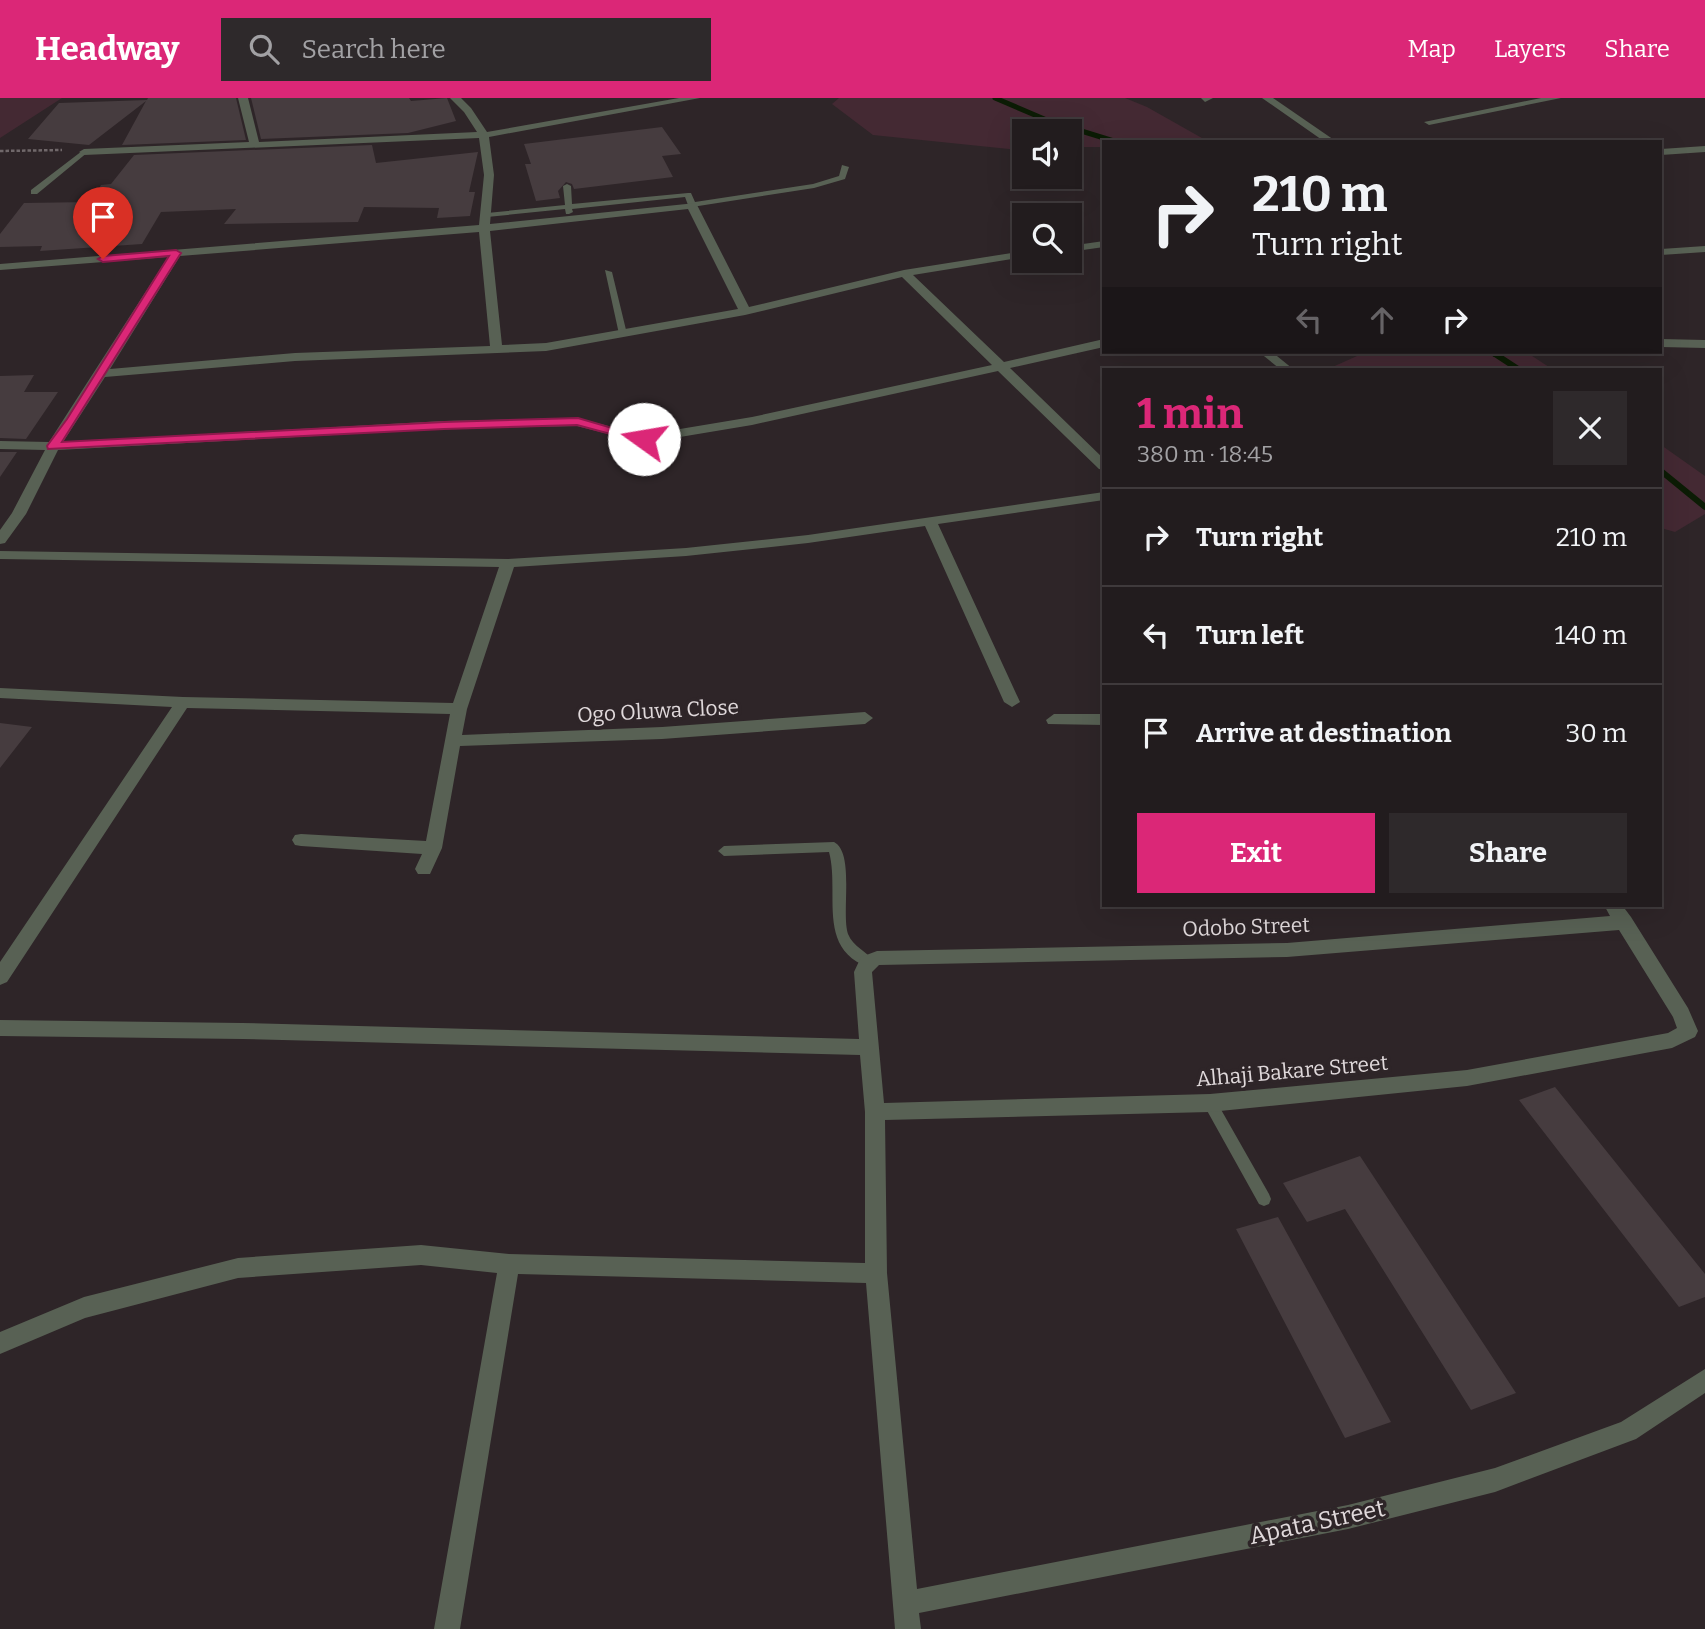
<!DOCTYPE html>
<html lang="en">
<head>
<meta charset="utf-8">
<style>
	:root { --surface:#221c1e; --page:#2e292b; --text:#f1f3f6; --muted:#a2a1a4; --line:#3f3a3c; --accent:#db2777 }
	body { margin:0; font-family:Bitter,serif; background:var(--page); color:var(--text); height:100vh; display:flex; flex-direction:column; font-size:26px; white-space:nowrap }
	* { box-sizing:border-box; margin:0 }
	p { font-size:23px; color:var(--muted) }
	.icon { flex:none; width:38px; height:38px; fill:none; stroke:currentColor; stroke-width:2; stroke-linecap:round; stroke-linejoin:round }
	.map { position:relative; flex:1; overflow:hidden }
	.sheet { position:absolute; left:1102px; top:270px; width:560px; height:539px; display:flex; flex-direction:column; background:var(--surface); border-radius:0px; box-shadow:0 7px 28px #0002,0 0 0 2px var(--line) }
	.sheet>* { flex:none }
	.hud { position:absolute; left:1102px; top:42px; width:560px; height:214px; border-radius:0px; box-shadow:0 7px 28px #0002,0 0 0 2px var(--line); background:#221c1e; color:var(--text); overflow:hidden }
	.fabs { position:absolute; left:1012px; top:21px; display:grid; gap:14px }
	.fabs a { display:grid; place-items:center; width:70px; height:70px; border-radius:0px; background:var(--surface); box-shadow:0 7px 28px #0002,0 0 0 2px var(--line); font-size:35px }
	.pin { position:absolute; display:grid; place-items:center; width:60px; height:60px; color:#fff; margin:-72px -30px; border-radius:50% 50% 50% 0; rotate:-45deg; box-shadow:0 0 7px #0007 }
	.pin .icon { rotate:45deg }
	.me { position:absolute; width:77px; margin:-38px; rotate:283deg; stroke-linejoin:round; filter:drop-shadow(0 0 5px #0008) }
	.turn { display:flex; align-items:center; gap:24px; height:147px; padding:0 35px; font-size:32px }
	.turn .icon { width:91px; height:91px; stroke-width:2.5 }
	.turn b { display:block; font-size:49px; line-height:60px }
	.lanes { display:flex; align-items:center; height:66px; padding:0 35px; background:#0003; justify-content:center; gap:35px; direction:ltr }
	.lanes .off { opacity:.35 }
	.round { display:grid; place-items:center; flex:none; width:74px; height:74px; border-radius:0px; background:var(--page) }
	.headline { display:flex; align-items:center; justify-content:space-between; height:119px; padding:0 35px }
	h1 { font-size:42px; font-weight:700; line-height:52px; color:var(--accent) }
	.primary-button { display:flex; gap:14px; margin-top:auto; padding:14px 35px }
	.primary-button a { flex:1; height:80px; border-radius:0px; background:var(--accent); color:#fff; font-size:28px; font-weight:700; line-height:80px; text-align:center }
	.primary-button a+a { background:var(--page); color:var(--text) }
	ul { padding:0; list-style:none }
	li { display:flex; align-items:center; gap:21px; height:98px; padding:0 35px; border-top:2px solid var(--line) }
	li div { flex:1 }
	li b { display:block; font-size:26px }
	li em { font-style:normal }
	header { display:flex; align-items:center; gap:42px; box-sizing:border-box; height:98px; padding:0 35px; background:var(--accent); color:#fff }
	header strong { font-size:33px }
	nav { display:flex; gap:38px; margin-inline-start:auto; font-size:24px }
	.search { width:490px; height:63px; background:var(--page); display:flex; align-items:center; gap:18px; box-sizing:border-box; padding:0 24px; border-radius:0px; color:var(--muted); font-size:26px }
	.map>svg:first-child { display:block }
	.green { fill:#442933 }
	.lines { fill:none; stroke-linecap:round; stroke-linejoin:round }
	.stream-far1 { stroke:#0c1c05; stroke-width:5 }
	.stream { stroke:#0c1c05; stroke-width:6 }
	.building { fill:#463c3f }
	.path { stroke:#70686a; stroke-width:2.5; stroke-dasharray:3.5 2; stroke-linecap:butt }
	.service { fill:#586154; fill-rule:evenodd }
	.minor { fill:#586154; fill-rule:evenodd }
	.route { fill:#db2777; stroke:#8e194d; stroke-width:2 }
	.labels { text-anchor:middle; stroke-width:7; stroke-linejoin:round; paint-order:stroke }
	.street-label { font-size:21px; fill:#e0d9db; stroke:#2e2528 }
	.near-street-label { font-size:24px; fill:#e0d9db; stroke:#2e2528 }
</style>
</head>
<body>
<header>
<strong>Headway</strong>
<div class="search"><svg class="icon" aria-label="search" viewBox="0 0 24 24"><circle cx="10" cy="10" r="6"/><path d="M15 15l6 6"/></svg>Search here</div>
<nav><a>Map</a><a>Layers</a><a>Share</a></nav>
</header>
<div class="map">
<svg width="1705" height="1531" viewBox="0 0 1705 1531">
	<rect width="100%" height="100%" fill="#2e2528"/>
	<!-- green -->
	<path class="green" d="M0,0H62L0,40Z
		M839,0H1125L1147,9L1209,44H1104V49H1069V33H1024V51H1009L873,37L832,6Z
		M1366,254H1526L1552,271H1328Z
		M1661,347L1705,378V416L1675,434L1661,430Z"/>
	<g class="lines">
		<!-- stream-far1 -->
		<path class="stream-far1" d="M995,0L1049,23L1117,44
			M1492,254L1494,256"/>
		<!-- stream -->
		<path class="stream" d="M1492,254L1518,271
			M1661,373L1705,409"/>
	</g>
	<!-- building -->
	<path class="building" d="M148,0H236L246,42L122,47L146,3L89,47L28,41L59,5L147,2Z
		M251,0H409L411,3L447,0L456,23L408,35L261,41Z
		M662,29L681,56L662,58L673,79L574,91L572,86L566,84L558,93L560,100L536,103L525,66H531L524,46Z
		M372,47L376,65L478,54L469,94H475L470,118L437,120L439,110L364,109L358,124L224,126L236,111L161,114L142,146L40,153L42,148L0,149V136L24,105L91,104L101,87L111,86L134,57Z
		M34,277L24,294H58L26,341L0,340V278Z
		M0,354H17L0,379Z
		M0,625L32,629L0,670Z
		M1555,989L1705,1176V1199L1679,1209L1519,1002Z
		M1360,1058L1516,1295L1471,1312L1345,1111L1307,1124L1283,1085Z
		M1278,1119L1391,1324L1345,1340L1236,1131Z"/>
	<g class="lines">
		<!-- path -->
		<path class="path" d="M0,53L62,52"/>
		<!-- service -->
		<path class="service" d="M82,53L88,54L37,96H31V92Z
			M842,67L849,69L845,81L814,90L692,109L688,107L685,99L572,111L573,114L569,116H566L565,111L487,119L483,117L487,115L565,107L563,88L567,86L571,88L572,106L688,95H691L695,104L813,86L839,78Z
			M605,172L612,174L627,236L626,238L619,236Z
			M834,744C855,755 841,815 848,836C853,849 867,853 874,864L873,868L868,869C816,850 840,794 829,754L724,758L718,753L724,748Z
			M1210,999L1215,1001L1269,1096L1271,1101L1269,1106L1264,1108L1259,1106L1205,1009L1203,1005L1205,1001Z"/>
		<!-- minor -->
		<path class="minor" d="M238,0H248L259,44L477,34L464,14L450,0H461L471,10L487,34L679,0H700L489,39L494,77L490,126L696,105L749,209L904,172L1024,153V159L913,177L1004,264L1104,241V249L1010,270L1104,361V372L1099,371L998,273L752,327L644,345L577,328L444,331L58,352L26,416L5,445L0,446V432L12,415L45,352L0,351V343L49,344L168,159L0,172V166L479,127L484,77L479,40L84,57L79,54L84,51L249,44ZM688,111L738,211L546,245L502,247L490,133ZM479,134L490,248L295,255L110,271L180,158ZM902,179L992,267L752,319L644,337L577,320L444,323L63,344L105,279L295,263L546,253L745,217Z
			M1201,0H1213L1205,4Z
			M1262,0H1273L1337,44H1325Z
			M1541,0H1561L1429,27L1424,24Z
			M1705,48V54L1661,57V51Z
			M1104,143V149L1069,154V148Z
			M1705,148V154L1661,157V151Z
			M1661,241L1705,242V250L1661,249Z
			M1259,254H1272L1293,271H1280Z
			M1104,394V402L938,426L1020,604L1012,609L1004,604L925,428L808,445L686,458L514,469L467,611L462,637L662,629L865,614L873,620L865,626L662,641L460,648L442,750L430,776H418L415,771L422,756L301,748L295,747L292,742L295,737L301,736L426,743L450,616L187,610L7,884L0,887V864L172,609L0,600V590L183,599L453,605L499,469L0,461V453L508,461L686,450L808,437Z
			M1054,616H1104V627L1048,626L1046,622Z
			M1604,807H1622L1631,819L1688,910L1698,933L1695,939L1672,950L1467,988L1210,1014L885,1022L887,1175L917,1491L1348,1407L1495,1370L1621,1324L1705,1271V1295L1636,1341L1495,1394L1348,1431L919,1515L921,1531H895L866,1185L518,1176L460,1531H434L497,1175L421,1167L238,1180L85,1220L0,1256V1234L84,1199L238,1160L421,1147L509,1156L865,1165V1014L860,957L242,941L0,938V922L242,925L859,941L854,874L861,859L877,853L1287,845L1610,818ZM1619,832L1673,919L1677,930L1668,935L1467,972L1210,996L884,1005L872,874L879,867L1287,859Z"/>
	</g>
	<!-- route -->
	<path class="route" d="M176,152L181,155L62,344L444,324L578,320L650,341L644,345L577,327L444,331L48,351L47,348L67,321L169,158L103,164L98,161L103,158Z"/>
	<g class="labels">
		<!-- street labels -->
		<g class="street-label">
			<text transform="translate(658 613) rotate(-3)" y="7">Ogo Oluwa Close</text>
			<text transform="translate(1246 829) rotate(-2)" y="7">Odobo Street</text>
			<text transform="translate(1292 973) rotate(-5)" y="7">Alhaji Bakare Street</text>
		</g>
		<!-- near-street labels -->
		<g class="near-street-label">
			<text transform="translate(1317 1424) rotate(-12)" y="8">Apata Street</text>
		</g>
	</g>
</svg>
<div class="fabs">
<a><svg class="icon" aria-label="sound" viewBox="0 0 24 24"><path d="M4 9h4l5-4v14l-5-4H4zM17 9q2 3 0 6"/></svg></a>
<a><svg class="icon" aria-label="search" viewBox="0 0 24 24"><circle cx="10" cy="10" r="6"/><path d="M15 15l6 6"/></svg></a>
</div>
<div class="pin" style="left:103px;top:161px;background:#d93025"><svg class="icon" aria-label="arrive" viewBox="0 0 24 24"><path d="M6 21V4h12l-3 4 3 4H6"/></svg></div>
<svg class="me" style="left:644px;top:341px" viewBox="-20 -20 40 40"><circle r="19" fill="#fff"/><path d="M0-13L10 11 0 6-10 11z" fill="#db2777"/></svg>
<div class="hud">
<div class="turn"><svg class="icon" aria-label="right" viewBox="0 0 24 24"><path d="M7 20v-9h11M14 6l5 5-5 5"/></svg><div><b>210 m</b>Turn right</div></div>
<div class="lanes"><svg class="icon off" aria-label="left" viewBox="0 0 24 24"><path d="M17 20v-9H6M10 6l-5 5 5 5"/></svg><svg class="icon off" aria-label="ahead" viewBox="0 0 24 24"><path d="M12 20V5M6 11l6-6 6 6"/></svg><svg class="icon" aria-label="right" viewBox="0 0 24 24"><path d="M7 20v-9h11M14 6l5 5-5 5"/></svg></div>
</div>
<section class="sheet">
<div class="headline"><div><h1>1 min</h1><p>380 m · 18:45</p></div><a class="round"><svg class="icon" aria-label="close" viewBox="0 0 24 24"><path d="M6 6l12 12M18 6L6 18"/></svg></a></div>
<ul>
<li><svg class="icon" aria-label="right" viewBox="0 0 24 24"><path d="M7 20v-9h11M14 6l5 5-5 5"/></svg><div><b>Turn right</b></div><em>210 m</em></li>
<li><svg class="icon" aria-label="left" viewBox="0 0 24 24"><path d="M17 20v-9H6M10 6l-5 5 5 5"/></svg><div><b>Turn left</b></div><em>140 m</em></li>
<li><svg class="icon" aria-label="arrive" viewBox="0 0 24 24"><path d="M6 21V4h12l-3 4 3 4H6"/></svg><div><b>Arrive at destination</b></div><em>30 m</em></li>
</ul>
<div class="primary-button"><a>Exit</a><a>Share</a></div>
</section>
</div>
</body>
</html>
